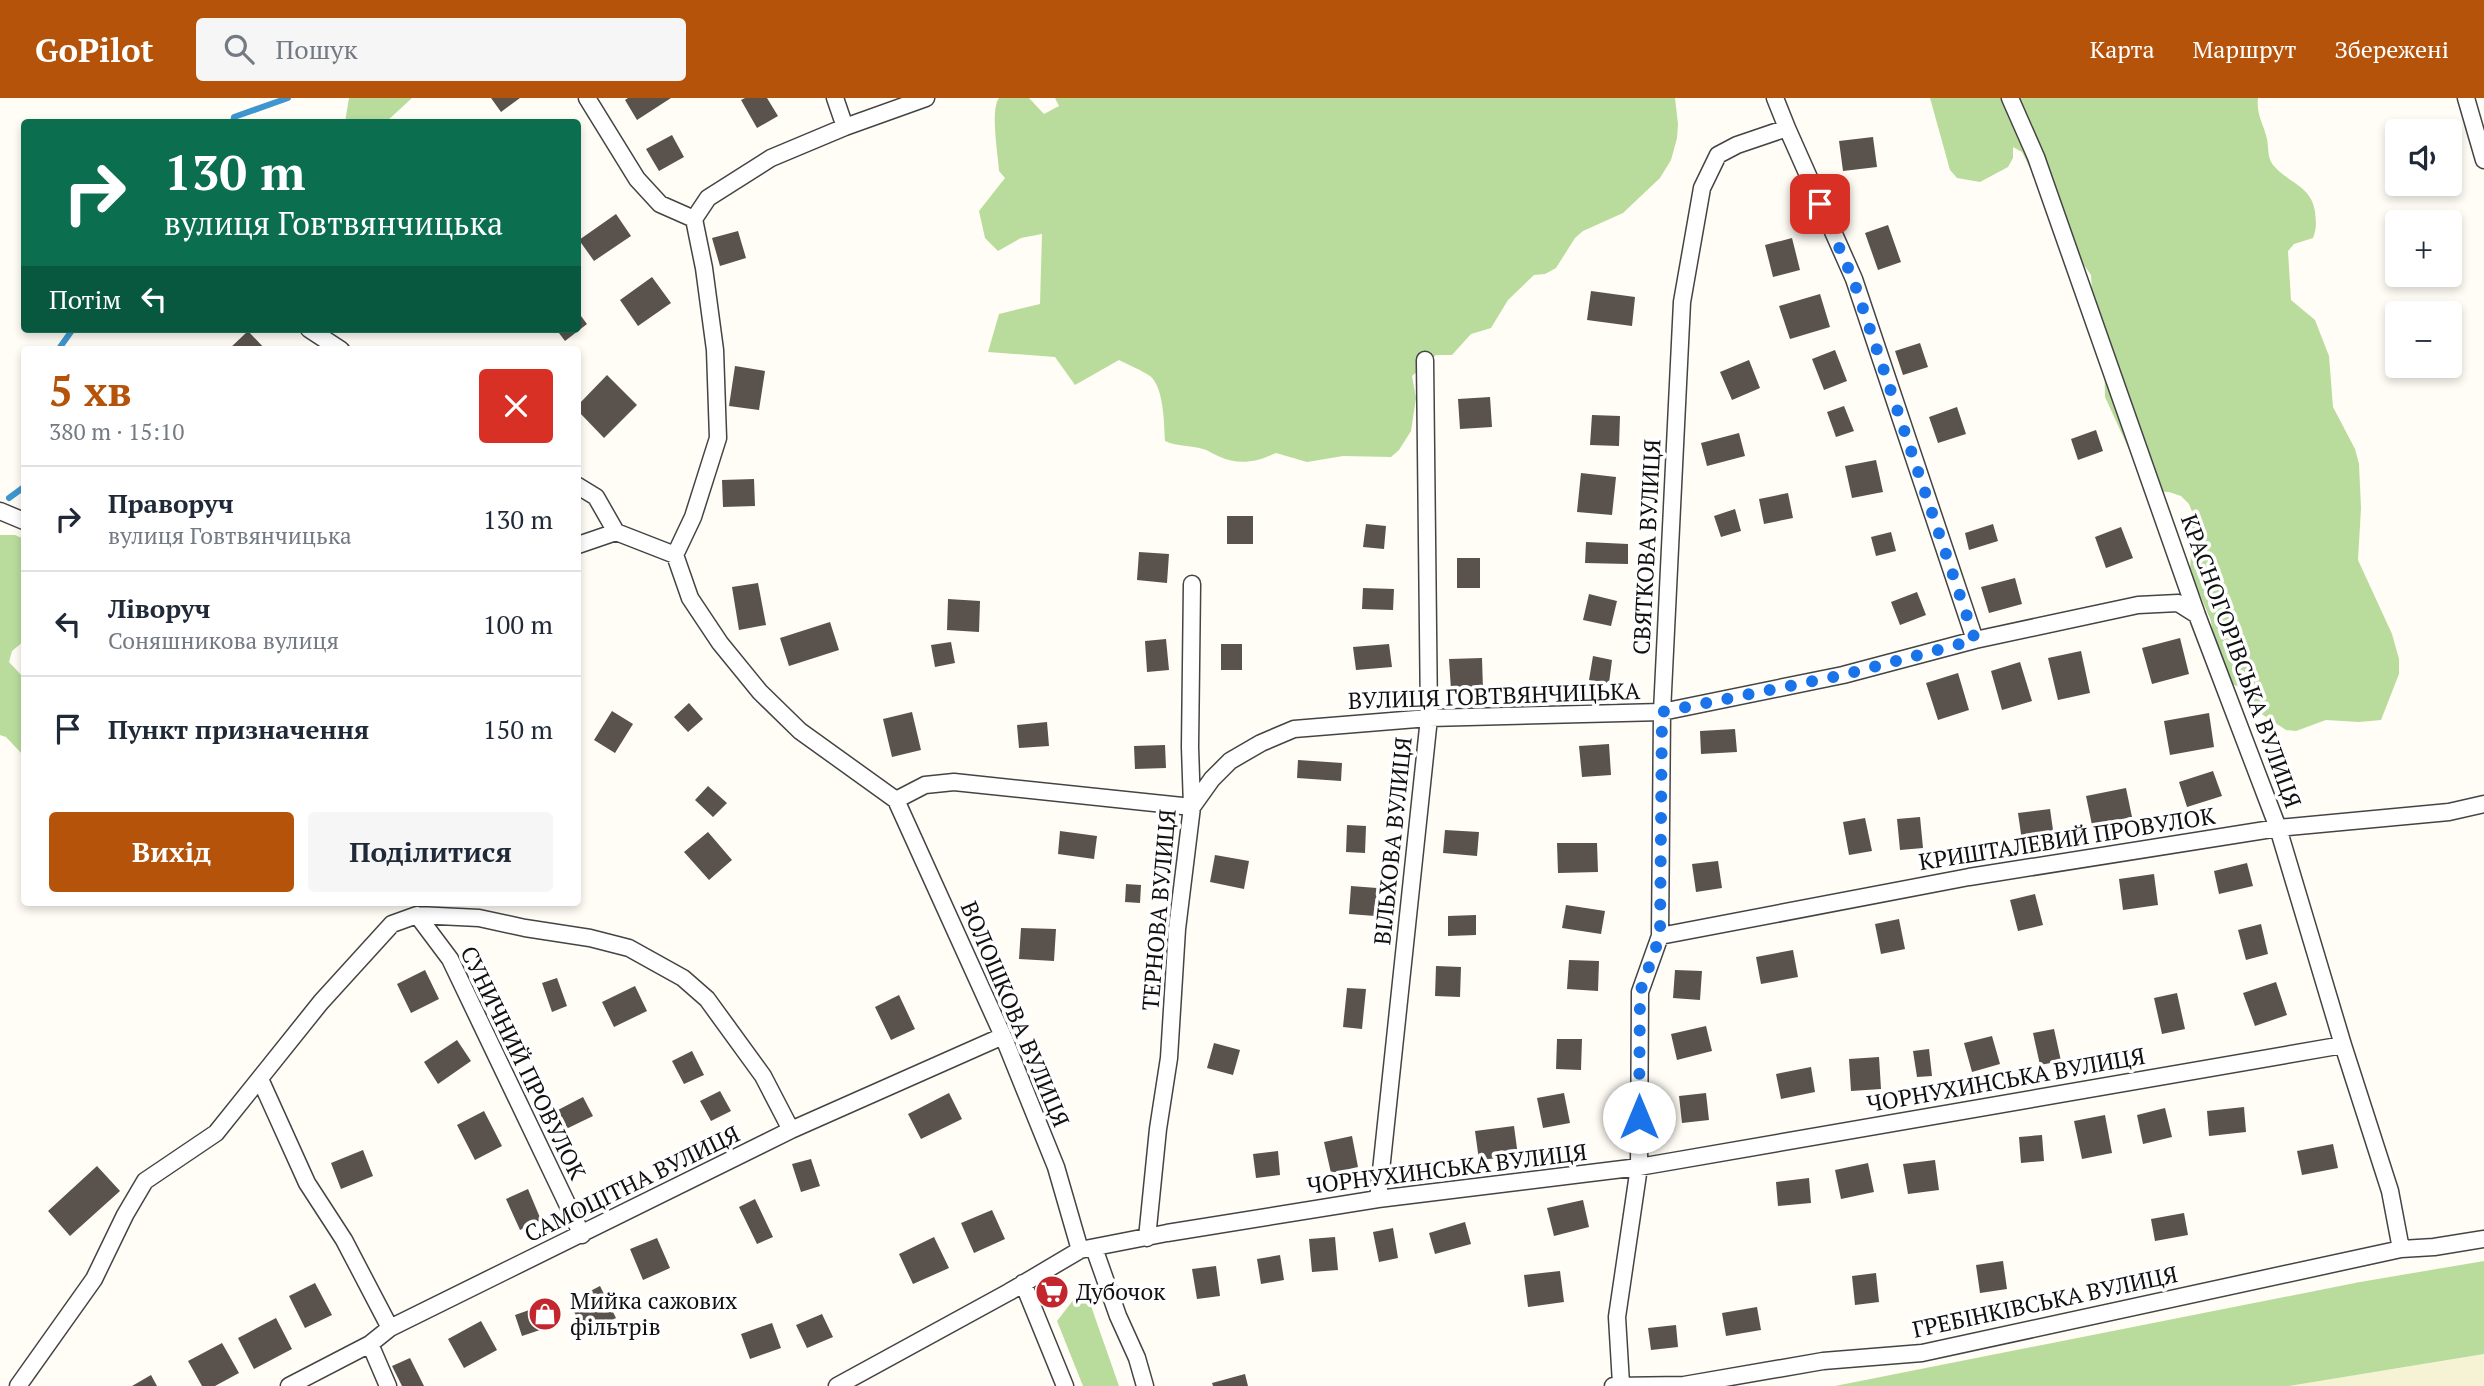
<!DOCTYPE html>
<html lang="uk">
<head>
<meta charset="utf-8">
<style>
	:root { --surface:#fff; --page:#f6f6f7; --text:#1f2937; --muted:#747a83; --line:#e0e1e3; --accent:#b45309 }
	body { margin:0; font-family:"PT Serif",serif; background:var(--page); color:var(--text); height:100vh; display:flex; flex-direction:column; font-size:26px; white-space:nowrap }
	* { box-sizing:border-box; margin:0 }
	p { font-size:23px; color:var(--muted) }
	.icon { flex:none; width:38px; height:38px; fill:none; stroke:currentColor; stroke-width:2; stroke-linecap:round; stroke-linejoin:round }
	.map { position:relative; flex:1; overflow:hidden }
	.side { position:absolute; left:21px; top:248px; width:560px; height:560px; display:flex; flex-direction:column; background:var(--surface); border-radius:7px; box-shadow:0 4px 10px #0003 }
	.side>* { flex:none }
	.banner { position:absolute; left:21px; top:21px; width:560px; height:214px; border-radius:7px; box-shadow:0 4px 10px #0003; background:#0b6e4f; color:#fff; overflow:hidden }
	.buttons { position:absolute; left:2385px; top:21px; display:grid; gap:14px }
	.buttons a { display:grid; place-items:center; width:77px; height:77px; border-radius:7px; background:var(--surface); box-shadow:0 4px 10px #0003; font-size:35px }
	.pin { position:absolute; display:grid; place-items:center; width:60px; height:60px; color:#fff; margin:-30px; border-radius:14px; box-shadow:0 4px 10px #0006 }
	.me { position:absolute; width:77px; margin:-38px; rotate:0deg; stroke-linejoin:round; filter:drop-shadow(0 0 5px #0008) }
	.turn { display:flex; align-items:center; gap:24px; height:147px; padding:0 28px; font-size:32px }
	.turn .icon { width:91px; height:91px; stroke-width:2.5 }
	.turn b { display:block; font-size:49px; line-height:60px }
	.then { display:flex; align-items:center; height:66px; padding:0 28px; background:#0003; gap:14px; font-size:26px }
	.round { display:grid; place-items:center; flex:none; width:74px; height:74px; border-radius:7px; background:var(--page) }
	.overview { display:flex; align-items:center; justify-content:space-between; height:119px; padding:0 28px }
	h1 { font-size:42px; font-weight:600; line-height:52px; color:var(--accent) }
	.button { display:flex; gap:14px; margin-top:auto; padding:14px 28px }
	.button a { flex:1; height:80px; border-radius:7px; background:var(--accent); color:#fff; font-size:28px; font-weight:600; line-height:80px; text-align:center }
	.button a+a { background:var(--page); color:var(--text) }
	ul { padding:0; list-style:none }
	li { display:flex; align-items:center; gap:21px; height:105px; padding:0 28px; border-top:2px solid var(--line) }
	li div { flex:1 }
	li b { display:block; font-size:26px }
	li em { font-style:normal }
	header { display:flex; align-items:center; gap:42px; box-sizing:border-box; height:98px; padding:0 35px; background:var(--accent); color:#fff }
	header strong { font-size:33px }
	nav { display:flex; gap:38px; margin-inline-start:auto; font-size:24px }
	.search { width:490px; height:63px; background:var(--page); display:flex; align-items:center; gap:18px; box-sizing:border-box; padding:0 24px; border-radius:7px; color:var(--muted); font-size:26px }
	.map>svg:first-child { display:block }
	.farmland { fill:#f6f3d4 }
	.forest { fill:#b9dc9c }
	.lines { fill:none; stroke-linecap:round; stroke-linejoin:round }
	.stream { stroke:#3f96cf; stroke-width:6 }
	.building { fill:#5a524d }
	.street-casing { stroke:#444; stroke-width:19 }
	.street { stroke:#fff; stroke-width:16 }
	.route { stroke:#1a73e8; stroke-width:12; stroke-dasharray:0 21.6 }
	.labels { text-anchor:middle; stroke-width:7; stroke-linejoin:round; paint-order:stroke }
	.street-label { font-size:23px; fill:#111; stroke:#fff }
	.poi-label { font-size:23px; fill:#111; stroke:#fff; text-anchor:start }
</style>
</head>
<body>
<header>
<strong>GoPilot</strong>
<div class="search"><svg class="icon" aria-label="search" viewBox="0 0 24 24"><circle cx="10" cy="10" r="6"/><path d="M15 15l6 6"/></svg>Пошук</div>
<nav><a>Карта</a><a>Маршрут</a><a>Збережені</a></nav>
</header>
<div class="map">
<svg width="2484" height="1288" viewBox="0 0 2484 1288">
	<rect width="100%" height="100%" fill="#fffdf5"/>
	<!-- farmland -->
	<path class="farmland" d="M2484,1256V1288H2289Z"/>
	<!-- forest -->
	<path class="forest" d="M349,0H412L386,24H345Z
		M999,0H1029L1044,16L1059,8L1055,0H1675L1678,26L1677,40L1671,62L1660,80L1623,115L1583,133L1575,140L1556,170L1545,176L1534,177L1508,202L1491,230L1471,236L1452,257H1436L1412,278L1416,300L1411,333L1399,352L1391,359L1343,358L1307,364L1276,355C1256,364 1240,368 1218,358C1213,356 1208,352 1203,351C1190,347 1178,349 1165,343C1164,326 1164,289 1150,278C1141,272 1129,267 1119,262L1075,287L1055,259L988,254L999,216L1040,206L1042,136L1021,140L998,153L985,140L979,113L1005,80L999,73C998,56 990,12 999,0Z
		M1930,0H2258C2256,17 2264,27 2267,41C2269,51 2267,59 2273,67C2288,85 2312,88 2315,114C2316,124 2317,130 2313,140L2294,146L2288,153L2291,202L2315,222L2329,258L2333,309L2355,351L2359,366L2361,410L2358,462L2392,536L2399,561V576L2381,622L2359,624L2326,622L2296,633L2286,632L2260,615L2240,589L2226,584L2217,565L2211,523L2190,473L2193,416L2189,406L2181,398L2169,394L2148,393L2140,383L2132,358L2105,299L2104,249L2093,209L2091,177L2064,139L2022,54L2013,49V60L2008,69L1980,84L1957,80L1950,72Z
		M0,437H15L24,441V543L12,553L9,564L24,580V658L6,639L0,637Z
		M2484,1163V1256L2289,1288H1835L2360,1184Z
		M1084,1188L1119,1288H1083L1057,1223Z"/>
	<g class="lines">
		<!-- stream -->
		<path class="stream" d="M233,24L234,19L288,0
			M58,252L73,231
			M9,400L24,389"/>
	</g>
	<!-- building -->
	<path class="building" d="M491,0H520L501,14Z
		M628,0H671L637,22L625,2Z
		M745,0H767L778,18L757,30L741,2Z
		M672,37L684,59L659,73L646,51Z
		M1873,39L1877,69L1843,73L1839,43Z
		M616,116L631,138L594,163L579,142Z
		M1888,127L1901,164L1878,172L1865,135Z
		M738,133L746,160L720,168L712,140Z
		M1792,140L1800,172L1773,179L1765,147Z
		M652,179L671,205L638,228L620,202Z
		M1591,193L1635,199L1632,228L1587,222Z
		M1820,196L1830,229L1790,241L1779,208Z
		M578,214L587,226L565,243L556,231H578Z
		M248,233L266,252H228Z
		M1920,245L1928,269L1903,277L1895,253Z
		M1835,252L1847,283L1824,292L1812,261Z
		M1749,262L1760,290L1732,302L1720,274Z
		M735,268L765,273L759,312L729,308Z
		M607,277L637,307L604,340L578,313V307Z
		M1490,299L1492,329L1460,331L1458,301Z
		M1844,308L1854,333L1836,339L1827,314Z
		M1957,309L1966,336L1938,345L1929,319Z
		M1592,317L1620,318L1619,348L1590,347Z
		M2096,332L2103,353L2078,362L2071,341Z
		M1739,335L1745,358L1707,368L1701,345Z
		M1876,362L1883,394L1852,400L1845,368Z
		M1581,375L1616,379L1612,417L1577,414Z
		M754,381L755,408L723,409L722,382Z
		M1788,395L1793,420L1764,426L1759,401Z
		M1735,411L1741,433L1721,439L1714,418Z
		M1227,418H1253V446H1227Z
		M1366,426L1386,428L1384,451L1363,449Z
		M1993,426L1998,443L1969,452L1965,435Z
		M2121,429L2133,460L2106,470L2095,439Z
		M1891,434L1896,453L1876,458L1871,439Z
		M1586,444L1628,446V466L1585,465Z
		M1139,454L1169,456L1167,485L1137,482Z
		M1457,460H1480V490H1457Z
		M2015,480L2022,506L1989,515L1981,489Z
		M758,485L766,527L739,532L732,489Z
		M1363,490L1394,491L1393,512L1362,511Z
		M1917,494L1926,517L1900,527L1891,504Z
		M1589,496L1617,503L1611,528L1583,522Z
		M948,501L980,503L979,534L947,532Z
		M830,524L839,552L789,568L780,540Z
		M2180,540L2189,576L2152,586L2142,550Z
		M1166,541L1169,572L1147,574L1145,543Z
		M951,544L955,565L935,569L931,547Z
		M1221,546H1242V572H1221Z
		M1389,546L1392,569L1356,572L1353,549Z
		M2081,553L2090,595L2058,602L2048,560Z
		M1593,558L1612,562L1609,585L1589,582Z
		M1482,560L1483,591L1451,592L1449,561Z
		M2020,564L2032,603L2002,612L1991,573Z
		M1958,575L1969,612L1938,622L1926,585Z
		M689,605L703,621L688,634L674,619Z
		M612,613L633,626L615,655L594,642Z
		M912,614L921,652L892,659L883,621Z
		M2209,615L2214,649L2170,657L2164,623Z
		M1047,624L1049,648L1019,650L1017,627Z
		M1735,631L1737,654L1701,656L1700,633Z
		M1609,646L1611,677L1582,679L1579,648Z
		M1165,647L1166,670L1135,671L1134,648Z
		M1298,662L1342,665L1341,683L1297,680Z
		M2213,673L2222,698L2187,709L2179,684Z
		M708,688L727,705L713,719L695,702Z
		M2126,690L2132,719L2092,727L2086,698Z
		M2050,711L2054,739L2022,743L2018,715Z
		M1920,719L1923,750L1900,752L1897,721Z
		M1865,720L1872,753L1849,757L1843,724Z
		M1347,727L1366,728L1365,755L1346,754Z
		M1445,732L1479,734L1477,758L1443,755Z
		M1060,733L1097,738L1094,761L1058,756Z
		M708,734L732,762L709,782L684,754Z
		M1557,745H1597L1598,774L1558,775Z
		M1215,757L1249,763L1244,791L1210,784Z
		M1718,763L1722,790L1696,794L1692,766Z
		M2247,765L2253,788L2219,796L2214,773Z
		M2154,776L2158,807L2123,812L2119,781Z
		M1126,786L1141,787L1140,805L1125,804Z
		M1351,788L1377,790L1375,818L1349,816Z
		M2035,796L2043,827L2018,833L2010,802Z
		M1566,807L1605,813L1601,836L1562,830Z
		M1476,817V837L1448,838V818Z
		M1899,821L1905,851L1881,856L1875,826Z
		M2261,826L2268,856L2246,862L2238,832Z
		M1021,830L1056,831L1054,863L1019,861Z
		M1793,852L1798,879L1761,886L1756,859Z
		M1569,862L1599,863L1598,893L1567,891Z
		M1436,868L1461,869L1460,899L1435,898Z
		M425,872L439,901L411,915L397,886Z
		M1675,872L1702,873L1700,902L1673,900Z
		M557,880L567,908L552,914L542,885Z
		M2276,884L2287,917L2255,928L2243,895Z
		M635,888L647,913L614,929L602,904Z
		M1347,890L1366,891L1362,931L1343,929Z
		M2177,895L2185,931L2162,936L2154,900Z
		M899,897L915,931L891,942L875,909Z
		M1706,928L1712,953L1677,962L1671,936Z
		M2054,931L2061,963L2040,967L2033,935Z
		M1992,938L2000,966L1972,974L1964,945Z
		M1557,941H1582L1581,972L1556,971Z
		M457,942L471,963L438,986L424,964Z
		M1214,945L1240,952L1233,977L1207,970Z
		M1929,951L1932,978L1917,979L1913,953Z
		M692,953L704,977L684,986L672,963Z
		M1879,959L1881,991L1851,993L1849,961Z
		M1811,969L1815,994L1781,1001L1776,976Z
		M720,993L731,1013L711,1023L700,1003Z
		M949,995L962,1021L921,1041L908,1016Z
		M1564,995L1570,1025L1543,1030L1537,1000Z
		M1706,995L1709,1022L1682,1025L1679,998Z
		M583,999L593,1018L564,1032L554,1014Z
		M2244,1009L2246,1034L2209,1038L2207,1013Z
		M2165,1010L2172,1039L2143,1046L2137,1017Z
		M484,1013L502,1048L475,1062L457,1027Z
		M2105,1017L2112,1055L2082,1061L2074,1023Z
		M1514,1028L1518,1058L1479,1062L1475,1033Z
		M2042,1037L2044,1063L2021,1065L2019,1039Z
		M1352,1038L1358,1069L1331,1075L1324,1044Z
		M2333,1046L2338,1070L2302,1077L2297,1053Z
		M363,1052L373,1078L341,1091L331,1065Z
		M1278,1053L1280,1077L1256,1080L1253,1056Z
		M811,1061L820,1088L801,1094L792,1066Z
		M1935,1062L1939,1092L1908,1096L1903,1066Z
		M1868,1065L1874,1094L1841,1101L1835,1072Z
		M97,1068L120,1093L70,1138L48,1113Z
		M1809,1080L1811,1105L1778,1108L1776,1084Z
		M528,1091L541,1122L520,1132L506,1101Z
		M755,1101L773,1139L757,1146L739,1109Z
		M1583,1102L1589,1129L1554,1138L1547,1110Z
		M992,1112L1005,1141L974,1155L961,1125Z
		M2184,1115L2188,1137L2155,1143L2151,1121Z
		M1465,1124L1471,1146L1435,1156L1429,1135Z
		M1393,1130L1398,1160L1379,1164L1373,1134Z
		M934,1139L949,1170L913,1186L899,1156Z
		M1335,1139L1338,1172L1312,1174L1309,1141Z
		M657,1140L670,1170L643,1182L630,1151Z
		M1280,1157L1284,1182L1261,1186L1257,1161Z
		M2003,1163L2007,1191L1980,1195L1976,1167Z
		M1216,1168L1220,1198L1197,1201L1192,1171Z
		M1560,1173L1564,1204L1528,1209L1524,1177Z
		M1876,1175L1879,1204L1855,1207L1852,1178Z
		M1054,1178L1066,1204L1049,1211L1037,1185Z
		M315,1185L332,1217L305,1230L289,1198Z
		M600,1188L616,1220L585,1235L569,1204Z
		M1757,1209L1761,1232L1726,1238L1722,1215Z
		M532,1211L540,1232L522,1238L515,1217Z
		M822,1216L833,1239L807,1250L796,1227Z
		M276,1220L292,1251L254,1271L238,1240Z
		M481,1223L497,1252L464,1270L448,1241Z
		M772,1225L781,1250L750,1261L741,1236Z
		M1676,1227L1678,1249L1651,1252L1648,1230Z
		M222,1245L239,1275L215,1288H202L188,1263Z
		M410,1260L424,1288H402L392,1268Z
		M1245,1276L1248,1288H1213L1212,1285Z
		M151,1277L157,1288H132Z"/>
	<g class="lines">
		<defs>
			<path id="street" d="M587,0L637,81L660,106L694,121L704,170L715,252L718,340L693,419L675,457
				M835,0L845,29
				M2010,0L2036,59L2197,517L2278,730L2343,947L2390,1093L2401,1151
				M2466,0L2484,62
				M1787,30L1854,181L1975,542
				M694,121L708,100L771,60L845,29L926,0
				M309,231L341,252
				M578,388L596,399L616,434
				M0,413L24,423
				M578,447L616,434L675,457L690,500L720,545L760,594L800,633L896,702L1003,938L1056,1069L1080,1152
				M896,702L925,687L954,684L1192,709L1212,681L1230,663L1261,645L1294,631L1429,620L1662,614L1843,577L1975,542L2138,507L2178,505L2197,517
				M417,817L450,861L582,1137
				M1660,838L1969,779L2278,730L2449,714L2484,706
				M260,981L307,1085L344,1142L390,1230
				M1378,1101L1429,620L1425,262
				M1147,1140L1158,1031L1169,960L1177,831L1192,709L1190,649L1192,486
				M1094,1150L1118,1218L1137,1260L1145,1288
				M1023,1185L1065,1288
				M370,1246L388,1288
				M1621,1286L1617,1219L1639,1069L1640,894L1660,838L1662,614L1682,204L1702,90L1718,57L1737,47L1787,30L1775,0
				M18,1288L94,1181L125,1117L145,1083L216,1035L321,904L392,826L417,817L479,820L525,830L590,840L629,850L683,880L707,901L763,978L791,1032
				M289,1288L370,1246L390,1230L791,1032L1003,938
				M837,1288L1009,1194L1080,1152L1167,1135L1378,1101L1639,1069L2343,947
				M1613,1288L1684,1287L1823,1263L1922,1255L2401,1151L2434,1149L2484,1141"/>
		</defs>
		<!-- street casing -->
		<use href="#street" class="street-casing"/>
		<!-- street -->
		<use href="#street" class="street"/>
	</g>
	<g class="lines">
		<!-- route -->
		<path class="route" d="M1639,1019L1640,894L1660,838L1662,614L1843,577L1975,542L1853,181L1820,106"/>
	</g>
	<!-- icons -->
	<defs>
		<symbol id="supermarket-disc" viewBox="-11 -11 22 22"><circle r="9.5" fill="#c4262e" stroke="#fff"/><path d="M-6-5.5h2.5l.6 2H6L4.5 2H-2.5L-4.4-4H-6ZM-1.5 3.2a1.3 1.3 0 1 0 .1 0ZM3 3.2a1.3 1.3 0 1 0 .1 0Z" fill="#fff"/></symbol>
		<symbol id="shop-disc" viewBox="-11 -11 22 22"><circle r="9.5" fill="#c4262e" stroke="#fff"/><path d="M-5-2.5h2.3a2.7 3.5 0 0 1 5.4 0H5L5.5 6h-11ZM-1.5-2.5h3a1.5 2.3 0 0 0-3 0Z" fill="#fff"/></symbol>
	</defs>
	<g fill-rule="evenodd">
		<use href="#supermarket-disc" x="1033" y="1175" width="38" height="38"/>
		<use href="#shop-disc" x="526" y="1197" width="38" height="38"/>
	</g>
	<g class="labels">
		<!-- street labels -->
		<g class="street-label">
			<text transform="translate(1647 449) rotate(-87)" y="8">СВЯТКОВА ВУЛИЦЯ</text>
			<text transform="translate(2241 563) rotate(70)" y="8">КРАСНОГОРІВСЬКА ВУЛИЦЯ</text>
			<text transform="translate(1494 598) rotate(-2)" y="8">ВУЛИЦЯ ГОВТВЯНЧИЦЬКА</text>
			<text transform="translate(2067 741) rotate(-9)" y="8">КРИШТАЛЕВИЙ ПРОВУЛОК</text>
			<text transform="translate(1393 743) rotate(-84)" y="8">ВІЛЬХОВА ВУЛИЦЯ</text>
			<text transform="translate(1159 812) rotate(-85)" y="8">ТЕРНОВА ВУЛИЦЯ</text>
			<text transform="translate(1015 916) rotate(67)" y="8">ВОЛОШКОВА ВУЛИЦЯ</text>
			<text transform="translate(523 965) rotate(64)" y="8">СУНИЧНИЙ ПРОВУЛОК</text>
			<text transform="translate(2006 982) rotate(-10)" y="8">ЧОРНУХИНСЬКА ВУЛИЦЯ</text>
			<text transform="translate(1447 1071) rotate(-7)" y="8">ЧОРНУХИНСЬКА ВУЛИЦЯ</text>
			<text transform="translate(632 1086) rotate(-26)" y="8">САМОЦІТНА ВУЛИЦЯ</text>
			<text transform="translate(2045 1204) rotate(-12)" y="8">ГРЕБІНКІВСЬКА ВУЛИЦЯ</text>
		</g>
		<!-- poi labels -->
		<g class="poi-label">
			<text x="1076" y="1202">Дубочок</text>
			<text x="570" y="1211">Мийка сажових<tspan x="570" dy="26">фільтрів</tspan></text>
		</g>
	</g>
</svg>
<div class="buttons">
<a><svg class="icon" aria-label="sound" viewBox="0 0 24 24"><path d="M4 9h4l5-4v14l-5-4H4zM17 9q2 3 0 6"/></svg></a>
<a>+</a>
<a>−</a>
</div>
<div class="pin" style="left:1820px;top:106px;background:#d93025"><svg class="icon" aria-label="arrive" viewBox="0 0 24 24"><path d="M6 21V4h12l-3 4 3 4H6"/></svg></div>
<svg class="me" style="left:1639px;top:1019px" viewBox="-20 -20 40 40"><circle r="19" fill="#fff"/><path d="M0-13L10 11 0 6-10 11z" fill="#1a73e8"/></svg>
<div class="banner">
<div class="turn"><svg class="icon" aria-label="right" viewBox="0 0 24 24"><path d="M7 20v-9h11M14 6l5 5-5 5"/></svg><div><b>130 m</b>вулиця Говтвянчицька</div></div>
<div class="then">Потім<svg class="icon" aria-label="left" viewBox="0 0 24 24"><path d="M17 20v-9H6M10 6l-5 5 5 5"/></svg></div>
</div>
<section class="side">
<div class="overview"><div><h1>5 хв</h1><p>380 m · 15:10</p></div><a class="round" style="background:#d93025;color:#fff"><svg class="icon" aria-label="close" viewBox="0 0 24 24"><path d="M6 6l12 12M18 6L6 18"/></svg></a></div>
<ul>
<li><svg class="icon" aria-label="right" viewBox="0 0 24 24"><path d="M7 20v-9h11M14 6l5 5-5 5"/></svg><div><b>Праворуч</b><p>вулиця Говтвянчицька</p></div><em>130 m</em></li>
<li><svg class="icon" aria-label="left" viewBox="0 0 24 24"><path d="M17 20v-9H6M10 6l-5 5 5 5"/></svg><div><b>Ліворуч</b><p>Соняшникова вулиця</p></div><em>100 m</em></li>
<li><svg class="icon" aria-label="arrive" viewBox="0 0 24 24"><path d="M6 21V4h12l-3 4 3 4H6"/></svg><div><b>Пункт призначення</b></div><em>150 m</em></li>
</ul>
<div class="button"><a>Вихід</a><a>Поділитися</a></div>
</section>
</div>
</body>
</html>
